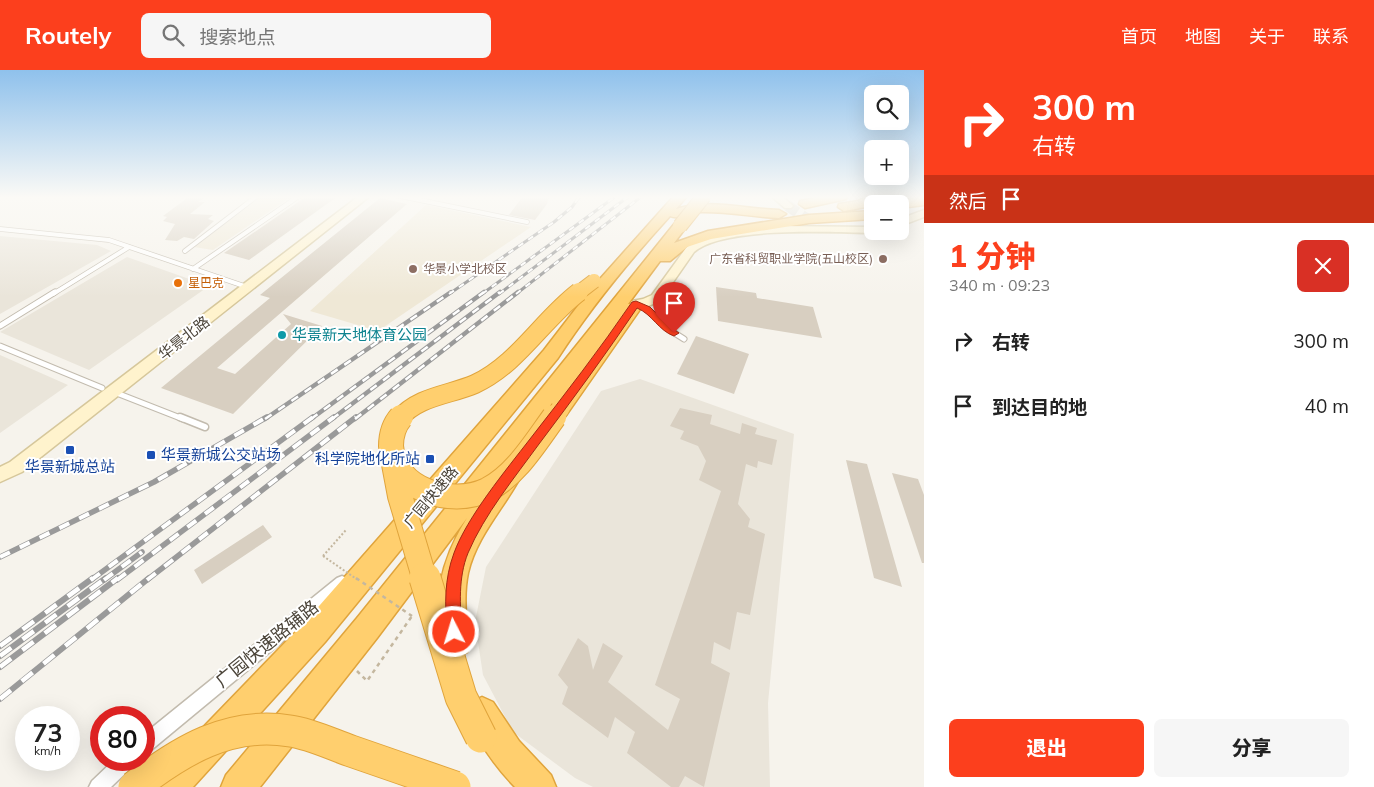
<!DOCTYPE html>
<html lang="zh">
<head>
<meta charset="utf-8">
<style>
	:root { --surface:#fff; --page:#f6f6f6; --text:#222; --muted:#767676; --accent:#fc3f1d }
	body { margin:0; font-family:Mulish,"Noto Sans SC",sans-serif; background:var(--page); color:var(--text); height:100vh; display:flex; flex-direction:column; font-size:19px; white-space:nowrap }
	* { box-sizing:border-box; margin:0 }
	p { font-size:16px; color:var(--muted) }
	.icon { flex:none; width:28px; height:28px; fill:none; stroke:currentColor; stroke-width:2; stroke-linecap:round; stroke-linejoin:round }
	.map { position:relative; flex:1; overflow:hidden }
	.drawer { display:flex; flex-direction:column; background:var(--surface); width:450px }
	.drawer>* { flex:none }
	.banner { background:#fc3f1d; color:#fff; overflow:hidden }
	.controls { position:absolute; left:864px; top:15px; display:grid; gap:10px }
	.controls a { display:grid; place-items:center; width:45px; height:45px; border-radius:8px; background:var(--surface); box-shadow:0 5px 20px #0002; font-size:25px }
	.speed { position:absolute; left:15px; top:636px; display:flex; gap:10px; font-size:25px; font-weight:700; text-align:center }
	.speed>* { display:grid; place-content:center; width:65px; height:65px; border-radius:50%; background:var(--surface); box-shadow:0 5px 20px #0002; line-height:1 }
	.speed small { font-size:12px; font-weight:400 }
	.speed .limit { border:8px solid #d22; background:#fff; color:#111 }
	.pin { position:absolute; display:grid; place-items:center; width:42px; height:42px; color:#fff; margin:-51px -21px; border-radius:50% 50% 50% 0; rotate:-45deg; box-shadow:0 0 5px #0007 }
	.pin .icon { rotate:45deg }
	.me { position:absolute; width:55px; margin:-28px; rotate:355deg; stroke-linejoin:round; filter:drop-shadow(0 0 4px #0008) }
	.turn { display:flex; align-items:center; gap:18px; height:105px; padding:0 25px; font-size:22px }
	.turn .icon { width:65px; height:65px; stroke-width:2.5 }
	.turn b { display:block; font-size:35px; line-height:42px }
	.then { display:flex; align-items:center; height:48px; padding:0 25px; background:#0003; gap:10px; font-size:19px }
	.round { display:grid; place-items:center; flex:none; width:52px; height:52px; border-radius:8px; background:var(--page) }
	.summary { display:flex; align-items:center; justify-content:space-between; height:85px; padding:0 25px }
	h1 { font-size:30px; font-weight:800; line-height:38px; color:var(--accent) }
	.button { display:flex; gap:10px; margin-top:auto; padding:10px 25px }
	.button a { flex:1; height:58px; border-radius:8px; background:var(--accent); color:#fff; font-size:20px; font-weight:800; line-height:58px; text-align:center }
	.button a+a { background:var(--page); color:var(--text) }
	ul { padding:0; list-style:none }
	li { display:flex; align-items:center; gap:15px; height:65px; padding:0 25px }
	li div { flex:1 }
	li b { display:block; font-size:19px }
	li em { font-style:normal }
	header { display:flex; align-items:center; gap:30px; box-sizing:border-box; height:70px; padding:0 25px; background:var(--accent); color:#fff }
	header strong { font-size:24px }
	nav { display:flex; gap:28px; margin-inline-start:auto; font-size:18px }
	.search { width:350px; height:45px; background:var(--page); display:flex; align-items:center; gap:12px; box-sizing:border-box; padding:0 18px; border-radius:8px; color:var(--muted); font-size:19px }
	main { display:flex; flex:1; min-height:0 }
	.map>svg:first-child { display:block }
	.residential { fill:#eae5da }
	.education { fill:#efe8d6 }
	.building { fill:#d8cfc1 }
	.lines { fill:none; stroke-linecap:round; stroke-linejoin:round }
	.secondary-tunnel { stroke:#d4d0c8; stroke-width:11; stroke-dasharray:11 5.5; stroke-linecap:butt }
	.lane-far2-casing { stroke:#c2bbae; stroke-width:5.5 }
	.lane-far1-casing { stroke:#c2bbae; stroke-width:7 }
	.lane-casing { stroke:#c2bbae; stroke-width:9 }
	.street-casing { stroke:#c2bbae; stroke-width:3 }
	.secondary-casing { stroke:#d6c79b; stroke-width:3 }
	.highway-casing { stroke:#e0a43c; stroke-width:3 }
	.path-far1 { stroke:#c4b79f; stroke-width:2; stroke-dasharray:2 2; stroke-linecap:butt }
	.path { stroke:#c4b79f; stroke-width:2.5; stroke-dasharray:4 4; stroke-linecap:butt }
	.lane-far2 { stroke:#fff; stroke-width:4 }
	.lane-far1 { stroke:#fff; stroke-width:5 }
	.lane { stroke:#fff; stroke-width:6 }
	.street { fill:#fff; fill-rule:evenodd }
	.secondary { fill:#fff3cd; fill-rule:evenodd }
	.highway { fill:#ffcf6e; fill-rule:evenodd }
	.rail-far3-casing { stroke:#9a9a9a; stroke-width:3 }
	.rail-far2-casing { stroke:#9a9a9a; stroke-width:4.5 }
	.rail-far1-casing { stroke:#9a9a9a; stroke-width:5.5 }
	.rail-casing { stroke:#9a9a9a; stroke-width:6 }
	.rail-far3 { stroke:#fff; stroke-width:2; stroke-dasharray:6; stroke-linecap:butt }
	.rail-far2 { stroke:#fff; stroke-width:2.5; stroke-dasharray:8; stroke-linecap:butt }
	.rail-far1 { stroke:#fff; stroke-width:4; stroke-dasharray:11; stroke-linecap:butt }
	.rail { stroke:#fff; stroke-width:4.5; stroke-dasharray:14; stroke-linecap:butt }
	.highway-bridge-far3-casing { stroke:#e0a43c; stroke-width:16; stroke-linecap:butt }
	.highway-bridge-far2-casing { stroke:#e0a43c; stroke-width:20; stroke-linecap:butt }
	.highway-bridge-far1-casing { stroke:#e0a43c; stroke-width:26; stroke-linecap:butt }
	.highway-bridge-casing { stroke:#e0a43c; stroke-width:33; stroke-linecap:butt }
	.path-bridge-far1 { stroke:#c4b79f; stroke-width:2; stroke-dasharray:2 2; stroke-linecap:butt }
	.path-bridge { stroke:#c4b79f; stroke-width:2.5; stroke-dasharray:4 4; stroke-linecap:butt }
	.highway-bridge-far3 { stroke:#ffcf6e; stroke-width:14 }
	.highway-bridge-far2 { stroke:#ffcf6e; stroke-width:18 }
	.highway-bridge-far1 { stroke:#ffcf6e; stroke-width:24 }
	.highway-bridge { stroke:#ffcf6e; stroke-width:31 }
	.route { fill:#fc3f1d; stroke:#a42913 }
	.education-dot { fill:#8d6e63; stroke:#fff; stroke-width:2 }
	.food-dot { fill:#e8710a; stroke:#fff; stroke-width:2 }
	.culture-dot { fill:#0f9aa8; stroke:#fff; stroke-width:2 }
	.transit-dot { fill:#1a4fb4; stroke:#fff; stroke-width:2 }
	.labels { text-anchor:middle; stroke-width:4; stroke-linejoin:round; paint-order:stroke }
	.far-education-label { font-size:12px; fill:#785e54; stroke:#fff; text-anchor:end }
	.far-food-label { font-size:12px; fill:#c56008; stroke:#fff; text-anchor:start }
	.culture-label { font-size:15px; fill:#0d838f; stroke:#fff; text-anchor:start }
	.street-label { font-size:15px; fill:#4b4439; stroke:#fff }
	.transit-label { font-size:15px; fill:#164399; stroke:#fff; text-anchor:start }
	.near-street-label { font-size:18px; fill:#4b4439; stroke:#fff }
</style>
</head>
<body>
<header>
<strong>Routely</strong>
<div class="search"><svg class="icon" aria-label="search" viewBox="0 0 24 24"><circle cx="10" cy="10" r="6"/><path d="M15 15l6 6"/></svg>搜索地点</div>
<nav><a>首页</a><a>地图</a><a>关于</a><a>联系</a></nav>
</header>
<main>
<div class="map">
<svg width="924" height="717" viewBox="0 0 924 717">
	<rect width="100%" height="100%" fill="#f6f3ec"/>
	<!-- residential -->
	<path class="residential" d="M0,166L97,175L111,181L0,244Z
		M127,187L209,216L89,300L0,262Z
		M0,285L68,315L0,363Z
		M640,309L794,364L768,633L770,717H593L575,708L513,662L483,605L475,552L486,497L601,321Z"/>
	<!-- education -->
	<path class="education" d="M262,126H292L213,180L194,177Z
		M426,135L531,157L378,261L310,241Z"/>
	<!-- building -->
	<path class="building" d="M190,126H207L198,132H205L190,144L213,145L208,149L214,151L194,169L184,167L177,171L165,170L175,154L163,151L167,147L163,146Z
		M307,126H338L249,190L224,183Z
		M523,126H549L547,134L535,150L509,145Z
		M380,128L407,134L217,298L235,304L291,254L283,244L322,256L233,344L161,318L270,228L260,225Z
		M716,217L756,223L757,228L813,237L822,268L718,251Z
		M696,266L749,284L734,324L677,304Z
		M680,338L712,345L710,354L740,364L742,353L757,358L755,364L777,370L772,395L758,391L757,398L746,394L738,434L750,449L748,457L765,464L750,545L737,542L730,580L714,572L711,593L730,603L704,717L685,706L679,717H671L627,683L635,662L615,647L608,668L562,634L568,617L558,605L578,568L588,576L593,600L603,573L623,586L608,612L668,660L680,629L655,615L721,421L699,410L706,391L698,376L680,369L684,361L670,356Z
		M846,390L867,394L902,517L874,508Z
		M892,403L918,409L924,425V493H922Z
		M263,455L272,467L202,514L194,500Z"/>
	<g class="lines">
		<!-- secondary-tunnel -->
		<path class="secondary-tunnel" d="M788,136L810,151"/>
		<defs>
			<path id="lane-far2" d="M400,126L527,152
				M0,159L109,170L247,217
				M185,181L257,126
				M193,199L299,126
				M53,224L129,177"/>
			<path id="lane-far1" d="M638,235L647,239L665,257L684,269
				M0,256L55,222
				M0,276L102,318
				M114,322L183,349"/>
			<path id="lane" d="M180,347L205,357"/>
			<path id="street" d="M342,506L347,508L349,513L347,518L150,681L144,684V664L337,508Z
				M114,690H136L133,696L111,717H89L92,711Z"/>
			<path id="secondary" d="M359,126H370L22,402L0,412V397L10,392Z
				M771,126H782L793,136L791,138H785Z
				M924,140V147L900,156V149Z
				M778,156L872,157V161H900L895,164C850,163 726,154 694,182L660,231L646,237L636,238L630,234L632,231L643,229L652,225L686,178C709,158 749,160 778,156Z"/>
			<path id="highway" d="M674,126H687L676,139C709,128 745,139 779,140L786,144L779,148C753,147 727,141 700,142C690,143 679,150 670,146C629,191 591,237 558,288L325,572L193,717H152L157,705L305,552L544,280L591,219Z
				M824,126H848L846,129L805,138L799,134L800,131Z
				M867,126H884L866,137L844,141L838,137L839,134L858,131Z
				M924,127V135L900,138V134H893L899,130Z
				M872,141V149L809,153L711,169L687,177L670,191H660L628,234H639L641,238L567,344L560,346L553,344L551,337L505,398L509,397L517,399L521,406C504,438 476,467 468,503C465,517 465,531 466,545C468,561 474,566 467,582L457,587L447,582C428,537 442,488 467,448L377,568L260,717H221L226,705L357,548L675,153L680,152L687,156L674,173L708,161L809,145Z
				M482,627L493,632L519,671L551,705L556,717H515C494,695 477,671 466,643L471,632Z"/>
		</defs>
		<!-- lane-far2 casing -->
		<use href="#lane-far2" class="lane-far2-casing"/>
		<!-- lane-far1 casing -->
		<use href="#lane-far1" class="lane-far1-casing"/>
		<!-- lane casing -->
		<use href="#lane" class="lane-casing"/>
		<!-- street casing -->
		<use href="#street" class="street-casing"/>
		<!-- secondary casing -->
		<use href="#secondary" class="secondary-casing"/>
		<!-- highway casing -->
		<use href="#highway" class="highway-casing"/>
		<!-- path-far1 -->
		<path class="path-far1" d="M323,486L346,460"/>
		<!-- path -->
		<path class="path" d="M357,601L367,611L412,546"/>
		<!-- lane-far2 -->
		<use href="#lane-far2" class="lane-far2"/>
		<!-- lane-far1 -->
		<use href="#lane-far1" class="lane-far1"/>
		<!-- lane -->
		<use href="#lane" class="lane"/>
		<!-- street -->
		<use href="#street" class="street"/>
		<!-- secondary -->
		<use href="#secondary" class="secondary"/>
		<!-- highway -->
		<use href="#highway" class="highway"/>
		<defs>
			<path id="rail-far3" d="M449,224L554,152L572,137L580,126
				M482,224L616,126
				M499,224L629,126
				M516,224L642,126"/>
			<path id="rail-far2" d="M265,349L451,222
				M311,349L484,222
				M332,349L500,222
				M355,349L518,222"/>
			<path id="rail-far1" d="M0,487L154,412L267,347
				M91,510L313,347
				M104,510L142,482
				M117,510L334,347
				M147,510L356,347"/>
			<path id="rail" d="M0,576L93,508
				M0,586L106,508
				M0,597L118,508
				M0,629L149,508"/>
		</defs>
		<!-- rail-far3 casing -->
		<use href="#rail-far3" class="rail-far3-casing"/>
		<!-- rail-far2 casing -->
		<use href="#rail-far2" class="rail-far2-casing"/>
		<!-- rail-far1 casing -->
		<use href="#rail-far1" class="rail-far1-casing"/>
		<!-- rail casing -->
		<use href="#rail" class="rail-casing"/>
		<!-- rail-far3 -->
		<use href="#rail-far3" class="rail-far3"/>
		<!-- rail-far2 -->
		<use href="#rail-far2" class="rail-far2"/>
		<!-- rail-far1 -->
		<use href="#rail-far1" class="rail-far1"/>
		<!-- rail -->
		<use href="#rail" class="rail"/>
		<defs>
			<path id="highway-bridge-far3" d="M680,156L704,126
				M577,224L594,211"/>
			<path id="highway-bridge-far2" d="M399,349C418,326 450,325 475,314C518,294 542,250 579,222
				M553,349L560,339"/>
			<path id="highway-bridge-far1" d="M401,347C394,355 391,365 391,376C394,420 451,437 487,420C516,405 535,373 554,347
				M394,394L400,426L425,510"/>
			<path id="highway-bridge" d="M425,508L461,627L481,667
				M134,717C180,681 229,651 290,661C311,664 331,674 351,681C386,693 420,705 455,717"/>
		</defs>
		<!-- highway-bridge-far3 casing -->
		<use href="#highway-bridge-far3" class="highway-bridge-far3-casing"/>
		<!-- highway-bridge-far2 casing -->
		<use href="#highway-bridge-far2" class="highway-bridge-far2-casing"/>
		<!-- highway-bridge-far1 casing -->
		<use href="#highway-bridge-far1" class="highway-bridge-far1-casing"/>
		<!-- highway-bridge casing -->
		<use href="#highway-bridge" class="highway-bridge-casing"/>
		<!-- path-bridge-far1 -->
		<path class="path-bridge-far1" d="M323,486L358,510"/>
		<!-- path-bridge -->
		<path class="path-bridge" d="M356,508L412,546"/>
		<!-- highway-bridge-far3 -->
		<use href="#highway-bridge-far3" class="highway-bridge-far3"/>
		<!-- highway-bridge-far2 -->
		<use href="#highway-bridge-far2" class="highway-bridge-far2"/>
		<!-- highway-bridge-far1 -->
		<use href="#highway-bridge-far1" class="highway-bridge-far1"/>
		<!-- highway-bridge -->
		<use href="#highway-bridge" class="highway-bridge"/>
	</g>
	<!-- sky -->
	<linearGradient id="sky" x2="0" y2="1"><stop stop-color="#8fc1ec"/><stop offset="0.56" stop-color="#fbfaf6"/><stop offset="1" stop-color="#fbfaf6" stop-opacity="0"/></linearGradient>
	<rect width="924" height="227" fill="url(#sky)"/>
	<!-- route -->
	<path class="route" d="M636,231L650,237L668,255L679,263L674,266C659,261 652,244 637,238C606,284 573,329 539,374C515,407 484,445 468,483C458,508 460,535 462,562L460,567L454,570L449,567L447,562C445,534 444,510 454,483C467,447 506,400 530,369C565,324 600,279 632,232Z"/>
	<!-- markers -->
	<g class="education-dot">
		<circle cx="883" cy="189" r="5"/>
		<circle cx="413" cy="199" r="5"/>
	</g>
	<circle class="food-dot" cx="178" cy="213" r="5"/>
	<circle class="culture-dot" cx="282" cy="265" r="5"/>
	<g class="transit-dot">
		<rect x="65" y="375" width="10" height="10" rx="2.5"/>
		<rect x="146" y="380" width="10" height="10" rx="2.5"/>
		<rect x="425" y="384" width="10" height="10" rx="2.5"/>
	</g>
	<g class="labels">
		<!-- far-education labels -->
		<g class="far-education-label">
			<text x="873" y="193">广东省科贸职业学院(五山校区)</text>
			<text x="423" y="203" text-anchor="start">华景小学北校区</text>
		</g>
		<!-- far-food labels -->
		<g class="far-food-label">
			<text x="188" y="217">星巴克</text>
		</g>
		<!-- culture labels -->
		<g class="culture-label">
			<text x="292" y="270">华景新天地体育公园</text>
		</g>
		<!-- street labels -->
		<g class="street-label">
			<text transform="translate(184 268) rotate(-38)" y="5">华景北路</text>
			<text transform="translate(431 427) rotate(-50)" y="5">广园快速路</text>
		</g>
		<!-- transit labels -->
		<g class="transit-label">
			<text x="161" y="390">华景新城公交站场</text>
			<text x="420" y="394" text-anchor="end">科学院地化所站</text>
			<text x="70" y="402" text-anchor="middle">华景新城总站</text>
		</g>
		<!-- near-street labels -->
		<g class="near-street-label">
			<text transform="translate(267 574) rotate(-39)" y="6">广园快速路辅路</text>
		</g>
	</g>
</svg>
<div class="controls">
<a><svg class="icon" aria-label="search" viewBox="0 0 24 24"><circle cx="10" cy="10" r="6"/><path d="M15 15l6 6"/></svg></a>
<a>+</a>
<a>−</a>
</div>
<div class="speed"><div>73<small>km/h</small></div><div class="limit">80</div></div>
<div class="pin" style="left:674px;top:263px;background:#d93025"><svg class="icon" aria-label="arrive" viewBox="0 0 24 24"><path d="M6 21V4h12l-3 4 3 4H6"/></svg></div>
<svg class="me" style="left:454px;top:562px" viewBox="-20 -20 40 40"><circle r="17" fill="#fc3f1d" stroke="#fff" stroke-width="3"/><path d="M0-11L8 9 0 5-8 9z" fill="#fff"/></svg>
</div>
<section class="drawer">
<div class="banner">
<div class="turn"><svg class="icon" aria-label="right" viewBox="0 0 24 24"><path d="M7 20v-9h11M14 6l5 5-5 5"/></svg><div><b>300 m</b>右转</div></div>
<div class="then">然后<svg class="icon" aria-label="arrive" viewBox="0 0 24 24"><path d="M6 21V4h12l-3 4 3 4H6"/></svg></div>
</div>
<div class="summary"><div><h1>1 分钟</h1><p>340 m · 09:23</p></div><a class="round" style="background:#d93025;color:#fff"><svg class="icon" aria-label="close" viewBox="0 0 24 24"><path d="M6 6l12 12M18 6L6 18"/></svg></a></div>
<ul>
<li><svg class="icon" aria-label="right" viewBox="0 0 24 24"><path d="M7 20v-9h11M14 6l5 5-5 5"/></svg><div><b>右转</b></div><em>300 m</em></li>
<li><svg class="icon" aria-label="arrive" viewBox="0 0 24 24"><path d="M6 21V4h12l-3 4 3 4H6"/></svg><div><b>到达目的地</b></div><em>40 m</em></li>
</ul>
<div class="button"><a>退出</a><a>分享</a></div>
</section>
</main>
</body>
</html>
